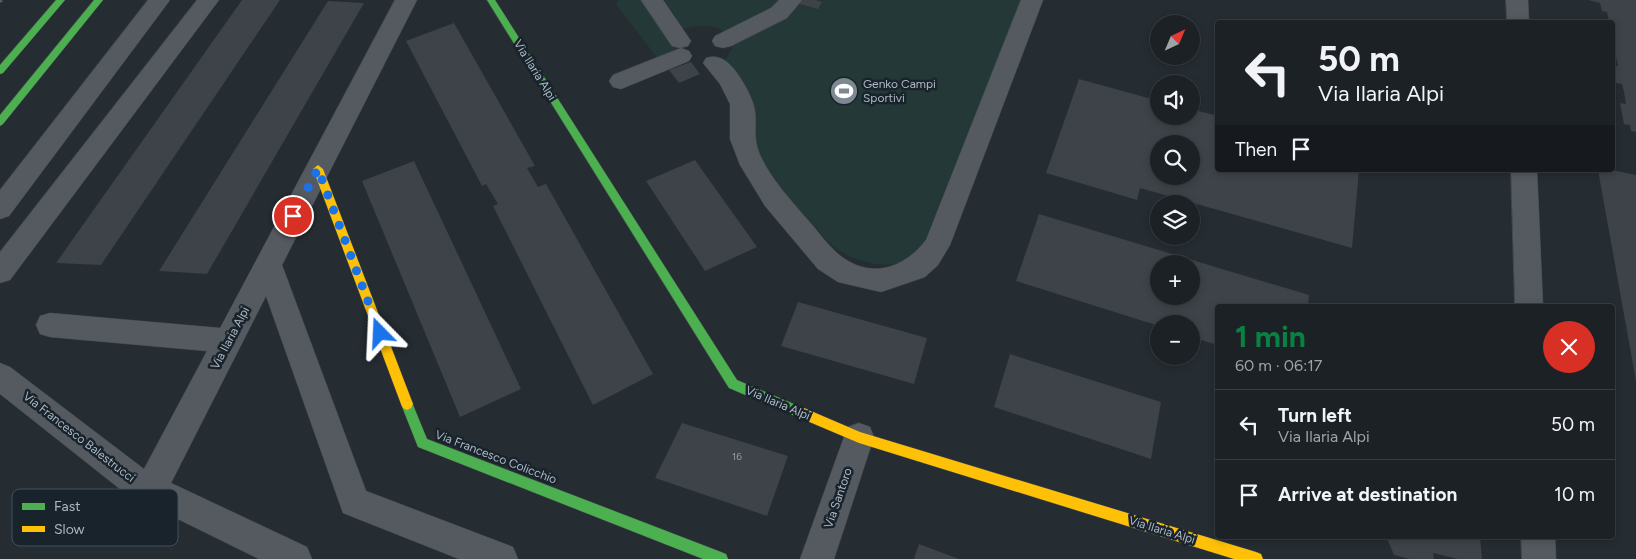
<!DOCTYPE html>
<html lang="en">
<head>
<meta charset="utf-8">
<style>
	:root { --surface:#1c2126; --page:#292e32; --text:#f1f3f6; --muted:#a0a3a7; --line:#3a3e43; --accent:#0b8043 }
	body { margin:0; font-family:Figtree,sans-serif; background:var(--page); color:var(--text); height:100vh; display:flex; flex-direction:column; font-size:19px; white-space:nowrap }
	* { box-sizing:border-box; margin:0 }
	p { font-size:16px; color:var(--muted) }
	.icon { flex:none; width:28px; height:28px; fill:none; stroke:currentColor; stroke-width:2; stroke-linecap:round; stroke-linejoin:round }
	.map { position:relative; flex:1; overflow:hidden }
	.drawer { position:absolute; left:1215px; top:304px; width:400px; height:235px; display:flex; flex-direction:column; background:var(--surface); border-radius:5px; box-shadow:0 2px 8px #0003,0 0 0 1px var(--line) }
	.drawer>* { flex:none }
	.top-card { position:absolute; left:1215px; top:20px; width:400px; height:152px; border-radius:5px; box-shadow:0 2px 8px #0003,0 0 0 1px var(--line); background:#1c2126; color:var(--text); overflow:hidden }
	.needle { width:32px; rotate:44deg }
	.tools { position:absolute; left:1150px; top:15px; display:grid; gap:10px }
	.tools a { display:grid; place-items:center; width:50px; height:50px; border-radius:50%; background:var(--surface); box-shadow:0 2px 8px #0003,0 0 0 1px var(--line); font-size:25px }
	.pin { position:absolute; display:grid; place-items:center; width:42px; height:42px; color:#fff; margin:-21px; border:2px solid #fff; border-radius:50%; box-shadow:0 1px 5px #0007 }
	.me { position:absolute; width:55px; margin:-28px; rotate:339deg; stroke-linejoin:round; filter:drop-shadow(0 0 4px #0008) }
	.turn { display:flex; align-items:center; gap:18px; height:105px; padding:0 20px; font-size:22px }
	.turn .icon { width:65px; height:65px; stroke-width:2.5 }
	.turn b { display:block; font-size:35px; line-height:42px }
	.then { display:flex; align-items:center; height:48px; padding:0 20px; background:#0003; gap:10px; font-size:19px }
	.round { display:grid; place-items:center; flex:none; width:52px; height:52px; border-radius:26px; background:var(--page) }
	.overview { display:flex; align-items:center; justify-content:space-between; height:85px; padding:0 20px }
	h1 { font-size:30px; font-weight:700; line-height:38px; color:var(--accent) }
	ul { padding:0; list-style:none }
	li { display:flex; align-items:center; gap:15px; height:70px; padding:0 20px; border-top:1px solid var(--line) }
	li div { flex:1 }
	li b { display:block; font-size:19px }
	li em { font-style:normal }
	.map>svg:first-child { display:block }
	.green { fill:#233837 }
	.building { fill:#3d4348; fill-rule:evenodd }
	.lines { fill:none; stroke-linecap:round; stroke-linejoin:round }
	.street-casing { stroke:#42484c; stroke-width:1 }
	.fast-casing { stroke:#42484c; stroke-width:1 }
	.slow-casing { stroke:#42484c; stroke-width:1 }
	.path { stroke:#585f63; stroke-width:2.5; stroke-dasharray:3 3; stroke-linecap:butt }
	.street { fill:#545a60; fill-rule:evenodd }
	.fast { fill:#4caf50; fill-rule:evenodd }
	.slow { fill:#ffc107; fill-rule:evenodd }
	.route { stroke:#1a73e8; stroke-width:9; stroke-dasharray:0 16.2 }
	.labels { text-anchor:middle; stroke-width:5; stroke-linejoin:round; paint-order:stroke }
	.number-label { font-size:10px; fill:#919ca5 }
	.street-label { font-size:12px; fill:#adb9c4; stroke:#19232c }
	.poi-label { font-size:12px; fill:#adb9c4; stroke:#19232c; text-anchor:start }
	.key { fill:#19232c; stroke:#45505a; stroke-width:1 }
	.key-label { font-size:14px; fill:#adb9c4 }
</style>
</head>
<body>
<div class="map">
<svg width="1636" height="559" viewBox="0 0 1636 559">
	<rect width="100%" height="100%" fill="#252c32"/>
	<!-- green -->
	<path class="green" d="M618,0H645L677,46L669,59L661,63L616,4Z
		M659,0H1025L928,243C923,248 917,256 911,259C885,272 854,261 832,246L770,178L752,144L724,62L732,49C730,22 701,23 680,30Z"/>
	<!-- building -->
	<path class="building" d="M242,0H280L101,265L56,263Z
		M785,0H815L822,2L818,9Z
		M1588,0H1636V132L1631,131L1630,125L1624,124L1620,103L1626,104L1624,92L1622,84L1616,83L1612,66H1618L1614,47L1612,46V22H1609L1607,12L1602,11L1600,3Z
		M328,1L364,3L207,274L159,271Z
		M454,23L535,166L527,168L538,187L546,184L653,374L593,405L493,206L498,204L486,184L482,186L406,41Z
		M691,62L700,74L679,83L669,70Z
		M1079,79L1159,101V116H1191V109L1218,116V170H1359L1352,248L1140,188L1137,200L1046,173ZM1159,144H1191V176H1159Z
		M695,160L757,247L705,271L646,181Z
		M414,161L521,389L460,417L362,181Z
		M1598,170H1612L1636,175V381Z
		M1039,214L1309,295L1308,306H1218V345L1191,337V324H1159V326L1016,281ZM1159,264H1191V296H1159Z
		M798,302L927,338L914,384L781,346Z
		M1010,354L1161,402L1151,459L994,407Z
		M682,423L788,456L767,516L655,478Z
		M1386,536H1480L1482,559H1458L1433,553L1434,559H1410L1394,555Z
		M919,544L959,559H914Z"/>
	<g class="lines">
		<defs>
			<path id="street" d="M148,0H170L9,216L0,219V190Z
				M197,0H219L10,280L0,283V252Z
				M395,0H417L282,265L366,491L513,547L518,559H459L343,513L266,296L171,483L307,547L312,559H259L125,493L0,394V363L10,367L144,469L207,351L50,337L40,334L36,325L40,316L50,313L220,328Z
				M641,0H663L691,41L688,46L680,48L672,46Z
				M779,0H802L787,18L731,46L723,48L715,46L712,41L715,36L771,8Z
				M1021,0H1043L950,245L938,265L925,277L881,292L838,282L818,269L765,206L740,165L730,139V104L720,84L703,63L706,58C721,53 731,64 739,76C744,83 750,94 753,103C759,119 751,134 760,155C771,179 790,199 807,219C817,230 826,243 837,253C868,280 903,270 926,240Z
				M1506,0H1528L1529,22H1507Z
				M681,48L689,51L692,56L689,61L621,89L613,87L609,81L613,75Z
				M1511,170H1537L1543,306H1515Z
				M859,423L870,427L874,437L834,559H800L844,437L848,427Z
				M1521,536H1555L1556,559H1522Z"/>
			<path id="fast" d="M56,0H65L3,73L0,74V65Z
				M94,0H103L3,124L0,126V115Z
				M487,0H495L737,380L801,407L803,411L801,415L797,417L729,388Z
				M407,398L411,400L427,439L721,552L726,554L728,559H703L418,447L401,404L403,400Z"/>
			<path id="slow" d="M318,165L323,169L413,404L411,408L407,410L403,408L401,404L313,169Z
				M797,405L860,432L1256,552L1261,554L1263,559H1234L859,443L793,415L791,411L793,407Z"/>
		</defs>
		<!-- street casing -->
		<use href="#street" class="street-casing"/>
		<!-- fast casing -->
		<use href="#fast" class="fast-casing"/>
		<!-- slow casing -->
		<use href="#slow" class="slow-casing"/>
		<!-- path -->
		<path class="path" d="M0,2L2,0"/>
		<!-- street -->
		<use href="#street" class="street"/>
		<!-- fast -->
		<use href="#fast" class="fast"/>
		<!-- slow -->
		<use href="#slow" class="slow"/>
	</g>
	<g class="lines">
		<!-- route -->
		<path class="route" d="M293,216L318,169L380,333"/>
	</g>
	<!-- icons -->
	<defs>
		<symbol id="stadium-disc" viewBox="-11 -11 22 22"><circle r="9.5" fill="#7d8891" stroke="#19232c"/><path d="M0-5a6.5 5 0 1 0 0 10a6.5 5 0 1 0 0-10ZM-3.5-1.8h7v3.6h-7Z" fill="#fff"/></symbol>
	</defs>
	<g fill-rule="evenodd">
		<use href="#stadium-disc" x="828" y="75" width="32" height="32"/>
	</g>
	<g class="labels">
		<!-- number labels -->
		<g class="number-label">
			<text x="737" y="460">16</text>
		</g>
		<!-- street labels -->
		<g class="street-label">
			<text transform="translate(535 70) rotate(58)" y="4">Via Ilaria Alpi</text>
			<text transform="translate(230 338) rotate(-62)" y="4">Via Ilaria Alpi</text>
			<text transform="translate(778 403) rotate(23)" y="4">Via Ilaria Alpi</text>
			<text transform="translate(79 437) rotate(38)" y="4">Via Francesco Balestrucci</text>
			<text transform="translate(496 457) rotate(21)" y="4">Via Francesco Colicchio</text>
			<text transform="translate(838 498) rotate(-71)" y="4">Via Santoro</text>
			<text transform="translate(1162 530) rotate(17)" y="4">Via Ilaria Alpi</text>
		</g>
		<!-- poi labels -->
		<g class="poi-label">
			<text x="863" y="88">Genko Campi<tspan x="863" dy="14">Sportivi</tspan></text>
		</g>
	</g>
	<!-- legend -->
	<rect x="12" y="489" width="166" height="57" rx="8" class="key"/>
	<rect x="22" y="503" width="23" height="7" fill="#4caf50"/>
	<rect x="22" y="526" width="23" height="6" fill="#ffc107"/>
	<g class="key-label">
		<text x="54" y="511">Fast</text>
		<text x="54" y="534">Slow</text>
	</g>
</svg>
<div class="tools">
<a><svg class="needle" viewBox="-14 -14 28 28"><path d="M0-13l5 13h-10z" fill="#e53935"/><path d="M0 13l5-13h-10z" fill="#a0a3a7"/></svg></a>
<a><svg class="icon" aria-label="sound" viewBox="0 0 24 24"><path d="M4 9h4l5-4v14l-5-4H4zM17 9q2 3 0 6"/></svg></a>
<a><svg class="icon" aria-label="search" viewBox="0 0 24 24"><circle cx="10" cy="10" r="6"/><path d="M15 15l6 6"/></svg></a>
<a><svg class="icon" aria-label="layers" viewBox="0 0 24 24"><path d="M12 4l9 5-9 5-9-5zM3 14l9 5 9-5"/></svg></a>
<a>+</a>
<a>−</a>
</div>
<div class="pin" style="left:293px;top:216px;background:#d93025"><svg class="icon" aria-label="arrive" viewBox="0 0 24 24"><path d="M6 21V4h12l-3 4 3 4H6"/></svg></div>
<svg class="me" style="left:380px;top:333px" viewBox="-20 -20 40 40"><path d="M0-17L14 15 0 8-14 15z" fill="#1a73e8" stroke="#fff" stroke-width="4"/></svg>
<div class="top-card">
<div class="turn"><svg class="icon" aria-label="left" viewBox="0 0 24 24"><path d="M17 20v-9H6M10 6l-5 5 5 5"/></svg><div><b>50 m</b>Via Ilaria Alpi</div></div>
<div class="then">Then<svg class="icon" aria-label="arrive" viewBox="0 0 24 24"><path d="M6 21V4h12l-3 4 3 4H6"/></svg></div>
</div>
<section class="drawer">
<div class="overview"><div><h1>1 min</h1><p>60 m · 06:17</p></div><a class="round" style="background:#d93025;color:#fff"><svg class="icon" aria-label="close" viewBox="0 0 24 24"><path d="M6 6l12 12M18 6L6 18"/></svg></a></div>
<ul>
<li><svg class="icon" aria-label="left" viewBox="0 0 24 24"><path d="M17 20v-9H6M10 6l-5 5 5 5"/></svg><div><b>Turn left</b><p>Via Ilaria Alpi</p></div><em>50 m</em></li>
<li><svg class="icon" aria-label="arrive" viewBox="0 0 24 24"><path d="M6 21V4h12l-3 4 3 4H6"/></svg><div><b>Arrive at destination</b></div><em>10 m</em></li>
</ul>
</section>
</div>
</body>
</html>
